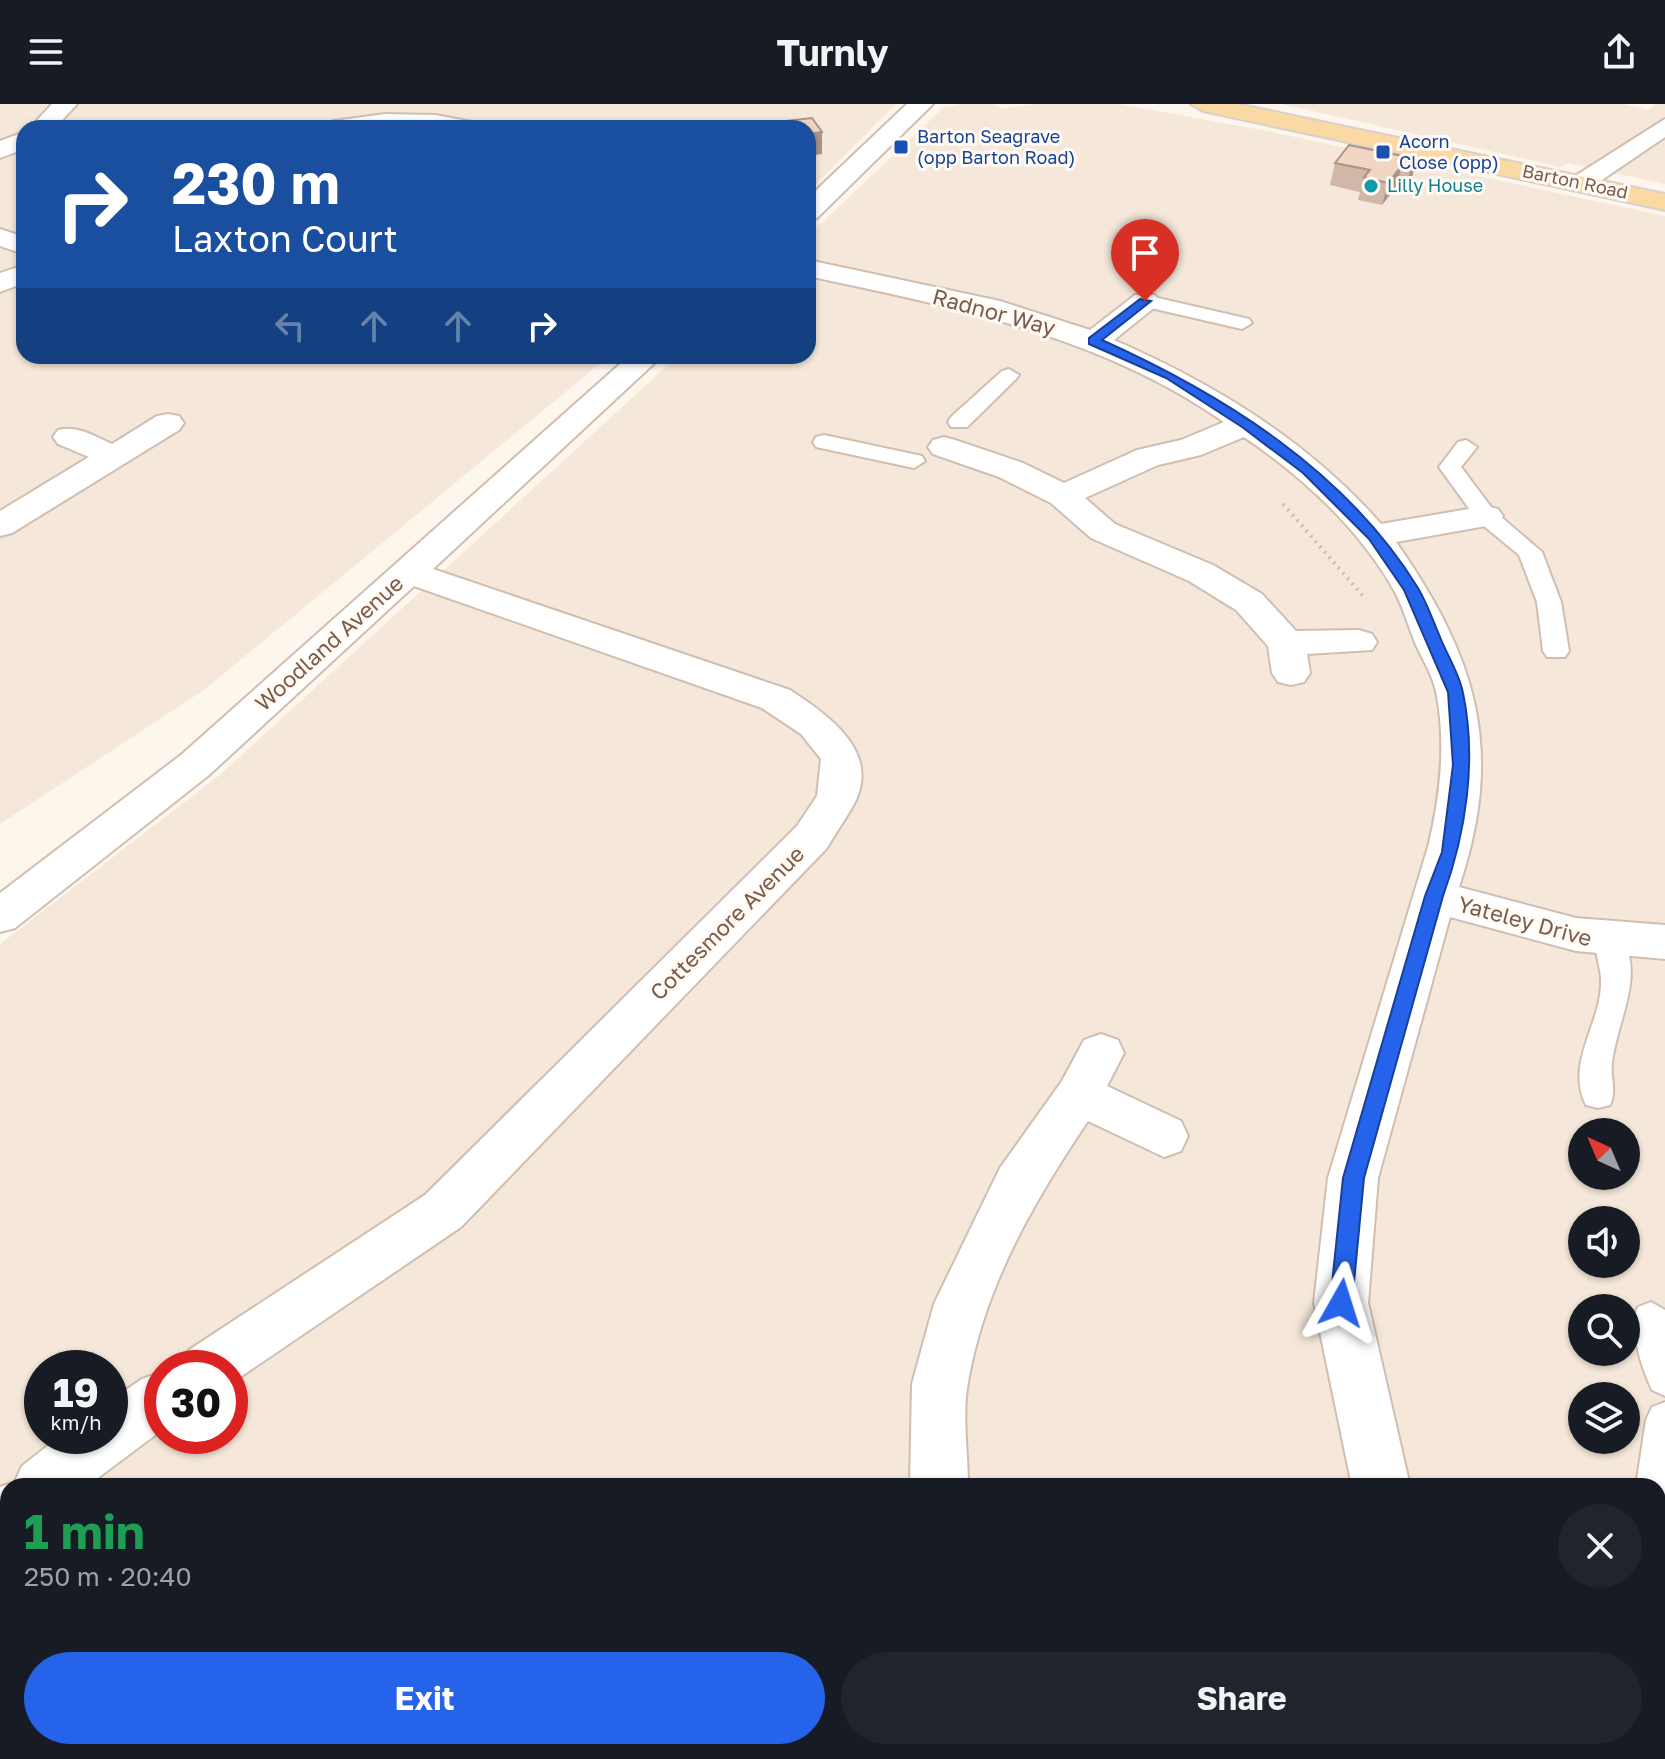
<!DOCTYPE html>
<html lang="en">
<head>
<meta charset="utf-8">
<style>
	:root { --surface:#171b24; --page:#20242c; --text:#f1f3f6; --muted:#9ea1a6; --accent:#2563eb }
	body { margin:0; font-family:"Golos Text",sans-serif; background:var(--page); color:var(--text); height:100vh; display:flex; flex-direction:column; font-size:30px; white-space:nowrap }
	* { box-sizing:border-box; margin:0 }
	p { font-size:26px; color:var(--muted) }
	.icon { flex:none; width:44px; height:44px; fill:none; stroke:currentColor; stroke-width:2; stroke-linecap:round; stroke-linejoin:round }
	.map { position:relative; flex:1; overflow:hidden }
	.side { position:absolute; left:0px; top:1374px; width:1666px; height:282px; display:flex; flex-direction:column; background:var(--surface); border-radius:24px 24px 0 0; box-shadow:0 2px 6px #0004 }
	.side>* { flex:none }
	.hud { position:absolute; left:16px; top:16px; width:800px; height:244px; border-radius:24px; box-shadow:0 2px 6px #0004; background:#1a4fa0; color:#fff; overflow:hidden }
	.needle { width:52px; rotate:316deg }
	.controls { position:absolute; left:1568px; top:1014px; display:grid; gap:16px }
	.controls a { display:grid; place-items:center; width:72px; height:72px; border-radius:50%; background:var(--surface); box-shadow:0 2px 6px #0004; font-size:40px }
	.speed { position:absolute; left:24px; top:1246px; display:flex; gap:16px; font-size:40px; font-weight:700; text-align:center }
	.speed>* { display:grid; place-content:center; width:104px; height:104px; border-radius:50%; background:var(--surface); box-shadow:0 2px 6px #0004; line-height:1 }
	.speed small { font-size:20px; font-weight:400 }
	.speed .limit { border:12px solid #d22; background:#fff; color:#111 }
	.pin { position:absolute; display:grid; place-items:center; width:68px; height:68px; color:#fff; margin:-82px -34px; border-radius:50% 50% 50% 0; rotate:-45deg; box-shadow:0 0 8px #0007 }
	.pin .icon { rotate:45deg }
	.me { position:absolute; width:88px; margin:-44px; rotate:6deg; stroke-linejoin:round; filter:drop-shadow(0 0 6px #0008) }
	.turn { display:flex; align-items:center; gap:28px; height:168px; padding:0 24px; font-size:36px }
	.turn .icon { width:104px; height:104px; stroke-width:2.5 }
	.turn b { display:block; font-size:56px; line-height:68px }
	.lanes { display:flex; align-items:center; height:76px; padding:0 24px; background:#0003; justify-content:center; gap:40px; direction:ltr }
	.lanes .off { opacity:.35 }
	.round { display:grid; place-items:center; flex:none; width:84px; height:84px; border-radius:42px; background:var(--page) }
	.summary { display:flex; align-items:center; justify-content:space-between; height:136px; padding:0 24px }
	h1 { font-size:48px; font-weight:700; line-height:60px; color:#1e9e55 }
	.button { display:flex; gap:16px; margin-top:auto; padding:16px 24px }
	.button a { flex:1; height:92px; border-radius:48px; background:var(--accent); color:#fff; font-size:32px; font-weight:700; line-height:92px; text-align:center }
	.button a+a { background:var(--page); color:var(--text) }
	header { display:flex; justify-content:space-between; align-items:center; height:104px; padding:0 24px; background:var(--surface); font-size:36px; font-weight:700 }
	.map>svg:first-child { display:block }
	.residential { fill:#f5e8da; fill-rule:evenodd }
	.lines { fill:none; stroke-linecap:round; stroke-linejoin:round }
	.service-casing { stroke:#d1beb0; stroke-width:4 }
	.minor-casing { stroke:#d1beb0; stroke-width:4 }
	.primary-casing { stroke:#dad1cd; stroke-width:4 }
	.path { stroke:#d9b8a5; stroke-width:4; stroke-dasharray:2 5; stroke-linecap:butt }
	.service { fill:#fff; fill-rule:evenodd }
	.minor { fill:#fff; fill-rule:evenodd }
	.primary { fill:#fbd9a5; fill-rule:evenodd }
	.wall { fill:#d1b7a8 }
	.shaded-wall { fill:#aa9588 }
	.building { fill:#f3d5c3; stroke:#aa9588; stroke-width:2 }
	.route { fill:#2563eb; stroke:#184099; stroke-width:2 }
	.transit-dot { fill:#1a4fb4; stroke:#fffaf3; stroke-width:3 }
	.culture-dot { fill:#0f9aa8; stroke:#fffaf3; stroke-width:3 }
	.labels { text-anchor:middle; stroke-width:6; stroke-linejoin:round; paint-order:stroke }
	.far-transit-label { font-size:18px; fill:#164399; stroke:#fffaf3; text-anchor:start }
	.far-street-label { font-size:18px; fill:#7a5c4d; stroke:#fffaf3 }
	.far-culture-label { font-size:18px; fill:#0d838f; stroke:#fffaf3; text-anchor:start }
	.street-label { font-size:22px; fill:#7a5c4d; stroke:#fffaf3 }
</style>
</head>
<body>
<header><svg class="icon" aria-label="menu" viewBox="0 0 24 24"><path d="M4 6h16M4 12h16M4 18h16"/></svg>Turnly<svg class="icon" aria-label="share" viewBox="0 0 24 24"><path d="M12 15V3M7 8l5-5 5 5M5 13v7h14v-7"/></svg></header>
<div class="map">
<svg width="1665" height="1655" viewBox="0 0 1665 1655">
	<rect width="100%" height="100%" fill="#fdf6ec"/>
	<!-- residential -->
	<path class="residential" d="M0,0H896L808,88V24H24V252H609L204,586L0,720Z
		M964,0H995L1001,5L1034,0H1119L1272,28L1665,112V1655H0V840L221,670L678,252H808V132L943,4ZM1582,1028H1626V1072H1582ZM1582,1116H1626V1160H1582ZM1582,1204H1626V1248H1582ZM42,1264H110V1332H42ZM162,1264H230V1332H162ZM1582,1292H1626V1336H1582ZM8,1382H1658V1648H8Z
		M1282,0H1624L1649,6L1656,0H1665V80L1568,59L1560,63Z"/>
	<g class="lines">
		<defs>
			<path id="service" d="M1145,191L1249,215L1252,219L1242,225L1138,201L1135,197Z
				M1009,265L1019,271L1016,275L967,323H951L948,318L951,313L1002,267Z
				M824,331L922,352L925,357L914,364L816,343L813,338L816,333Z
				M1466,336L1477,343L1461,363L1494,407L1542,448L1561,498L1569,547L1565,553H1547L1543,547L1537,498L1519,451L1478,417L1439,363L1458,338Z
				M1610,827L1621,830C1645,874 1618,913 1612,958C1610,973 1617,986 1610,1001L1598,1004L1586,1001C1565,959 1601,920 1601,879C1602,862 1591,845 1599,830Z
				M1651,1198L1665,1206V1292L1652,1286C1642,1264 1628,1225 1638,1203Z
				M1665,1298V1398L1658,1401V1382H1636L1646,1316L1652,1303Z"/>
			<path id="minor" d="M52,0H77L55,24H30Z
				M907,0H933L817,114L808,116V94Z
				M385,10L435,11L478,19L481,24H322L334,17Z
				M1665,15V33L1590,84H1572L1568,79L1572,74Z
				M24,28V45L0,54V37Z
				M0,125L24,133V150L0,142Z
				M808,156L1000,197L1090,226L1135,191H1155L1159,197L1155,203L1114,236C1215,280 1308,337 1381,420L1486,402L1498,405L1503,412L1498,419L1486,422L1396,438C1477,554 1505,645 1459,783L1576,814L1665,821V855L1576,847L1450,813L1378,1074L1368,1199L1410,1382H1352L1314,1199L1328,1074L1428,743C1440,694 1446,643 1437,592C1434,574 1424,558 1416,541C1409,524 1404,506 1396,490C1362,427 1303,373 1244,333L1201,351L1158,361L1085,394L1115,420L1213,461L1262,490L1296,527L1359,526L1372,530L1377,538L1372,546L1307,550L1310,569L1304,578L1291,581L1278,578L1272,569L1268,542L1236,506L1189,477L1091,434L1051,399L999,373L933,350L928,343L933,336L944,333L955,336L1023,359L1064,379L1137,346L1181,336L1224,318C1099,231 953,203 808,172Z
				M24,161V179L0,188V169Z
				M629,252H662L433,465L790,586C826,610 879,645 856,696C848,712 836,728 827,744L461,1123L230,1280V1264H181L189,1246L425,1091L797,722L817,692L821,655L801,630L762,604L414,482L209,671L15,824L0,828V789L181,651Z
				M168,310L179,312L184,319L179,326L12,429L0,432V407L89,353L58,340L53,333L58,326C77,321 94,332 112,340L157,312Z
				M1101,930L1118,936L1124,949L1107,982L1181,1017L1188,1032L1181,1047L1164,1053L1088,1017C1034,1097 985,1181 968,1278C962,1310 968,1349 968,1382H910L912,1280L934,1200L1000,1064L1062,977L1084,936Z
				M162,1268V1326L87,1382H13L22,1362L60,1332H110V1297L142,1275Z
				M8,1380L13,1382H8V1442L0,1445V1383Z
				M1658,1483L1665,1485V1545L1658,1543Z
				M899,1648H971L968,1655H896Z
				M1432,1648H1496L1498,1655H1434Z"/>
			<path id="primary" d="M1191,0H1237L1665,90V106L1203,7Z"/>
		</defs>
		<!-- service casing -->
		<use href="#service" class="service-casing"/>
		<!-- minor casing -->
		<use href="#minor" class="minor-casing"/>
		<!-- primary casing -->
		<use href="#primary" class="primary-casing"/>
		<!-- path -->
		<path class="path" d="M1283,400L1363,492"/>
		<!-- service -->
		<use href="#service" class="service"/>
		<!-- minor -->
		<use href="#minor" class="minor"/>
		<!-- primary -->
		<use href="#primary" class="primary"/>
	</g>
	<!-- wall -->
	<path class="wall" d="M1417,55L1411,77L1405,85L1396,83L1382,101L1358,96L1360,88L1330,81L1335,59Z"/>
	<!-- shaded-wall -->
	<path class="shaded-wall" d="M822,28V50L808,52V30Z
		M1417,55L1411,77L1405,85L1411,63Z
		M1402,61L1396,83L1382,101L1388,79Z"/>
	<!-- building -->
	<path class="building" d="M812,14L822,28L808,30V24H744L743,22Z
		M1349,41L1417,55L1411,63L1402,61L1388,79L1364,73L1370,66L1335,59Z"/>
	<!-- route -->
	<path class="route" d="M1140,195L1151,197L1102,236C1224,291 1346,367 1418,484C1427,499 1433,517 1440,533C1447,551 1460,571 1463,589C1477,656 1466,729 1443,792L1364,1074L1352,1199L1349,1206L1341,1209L1333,1206L1330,1199L1343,1074L1425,792L1442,748L1453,661L1448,588L1404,486L1369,435L1303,369L1242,323L1166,274L1089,240V234Z"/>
	<!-- markers -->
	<g class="transit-dot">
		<rect x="893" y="35" width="16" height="16" rx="4"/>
		<rect x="1375" y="40" width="16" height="16" rx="4"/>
	</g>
	<circle class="culture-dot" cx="1371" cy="82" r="8"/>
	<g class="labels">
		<!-- far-transit labels -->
		<g class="far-transit-label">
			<text x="917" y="39">Barton Seagrave<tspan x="917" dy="21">(opp Barton Road)</tspan></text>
			<text x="1399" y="44">Acorn<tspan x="1399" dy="21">Close (opp)</tspan></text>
		</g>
		<!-- far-street labels -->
		<g class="far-street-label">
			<text transform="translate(1575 78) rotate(12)" y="6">Barton Road</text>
		</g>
		<!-- far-culture labels -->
		<g class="far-culture-label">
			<text x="1387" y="88">Lilly House</text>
		</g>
		<!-- street labels -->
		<g class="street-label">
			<text transform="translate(994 208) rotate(15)" y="8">Radnor Way</text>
			<text transform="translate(329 539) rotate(-42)" y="8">Woodland Avenue</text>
			<text transform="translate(1525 817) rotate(15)" y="8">Yateley Drive</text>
			<text transform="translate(727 819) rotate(-45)" y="8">Cottesmore Avenue</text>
		</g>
	</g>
</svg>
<div class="controls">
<a><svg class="needle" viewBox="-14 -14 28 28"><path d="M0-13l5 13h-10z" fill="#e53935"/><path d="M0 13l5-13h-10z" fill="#9ea1a6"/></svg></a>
<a><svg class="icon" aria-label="sound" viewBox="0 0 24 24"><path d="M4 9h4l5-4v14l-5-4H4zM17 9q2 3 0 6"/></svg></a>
<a><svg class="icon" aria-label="search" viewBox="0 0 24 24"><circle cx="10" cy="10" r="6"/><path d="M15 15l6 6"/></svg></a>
<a><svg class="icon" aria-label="layers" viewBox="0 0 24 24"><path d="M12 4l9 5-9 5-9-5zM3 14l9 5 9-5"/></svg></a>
</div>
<div class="speed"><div>19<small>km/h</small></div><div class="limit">30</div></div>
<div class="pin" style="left:1145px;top:197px;background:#d93025"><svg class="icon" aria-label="arrive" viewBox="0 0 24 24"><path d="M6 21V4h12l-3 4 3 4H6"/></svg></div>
<svg class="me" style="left:1341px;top:1199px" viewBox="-20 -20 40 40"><path d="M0-17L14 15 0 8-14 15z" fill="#2563eb" stroke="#fff" stroke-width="4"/></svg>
<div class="hud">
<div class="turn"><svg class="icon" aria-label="right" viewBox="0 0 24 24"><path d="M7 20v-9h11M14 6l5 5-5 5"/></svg><div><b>230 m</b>Laxton Court</div></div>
<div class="lanes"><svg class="icon off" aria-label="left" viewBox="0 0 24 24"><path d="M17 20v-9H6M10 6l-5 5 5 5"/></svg><svg class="icon off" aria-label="ahead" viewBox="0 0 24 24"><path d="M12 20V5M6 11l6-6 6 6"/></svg><svg class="icon off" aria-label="ahead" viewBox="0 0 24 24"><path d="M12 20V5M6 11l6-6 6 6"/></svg><svg class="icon" aria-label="right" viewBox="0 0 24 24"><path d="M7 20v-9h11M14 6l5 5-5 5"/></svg></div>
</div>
<section class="side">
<div class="summary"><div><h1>1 min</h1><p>250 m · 20:40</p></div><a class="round"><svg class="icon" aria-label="close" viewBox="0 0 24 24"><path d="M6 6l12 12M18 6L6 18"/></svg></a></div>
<div class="button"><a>Exit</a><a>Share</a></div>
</section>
</div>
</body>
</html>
